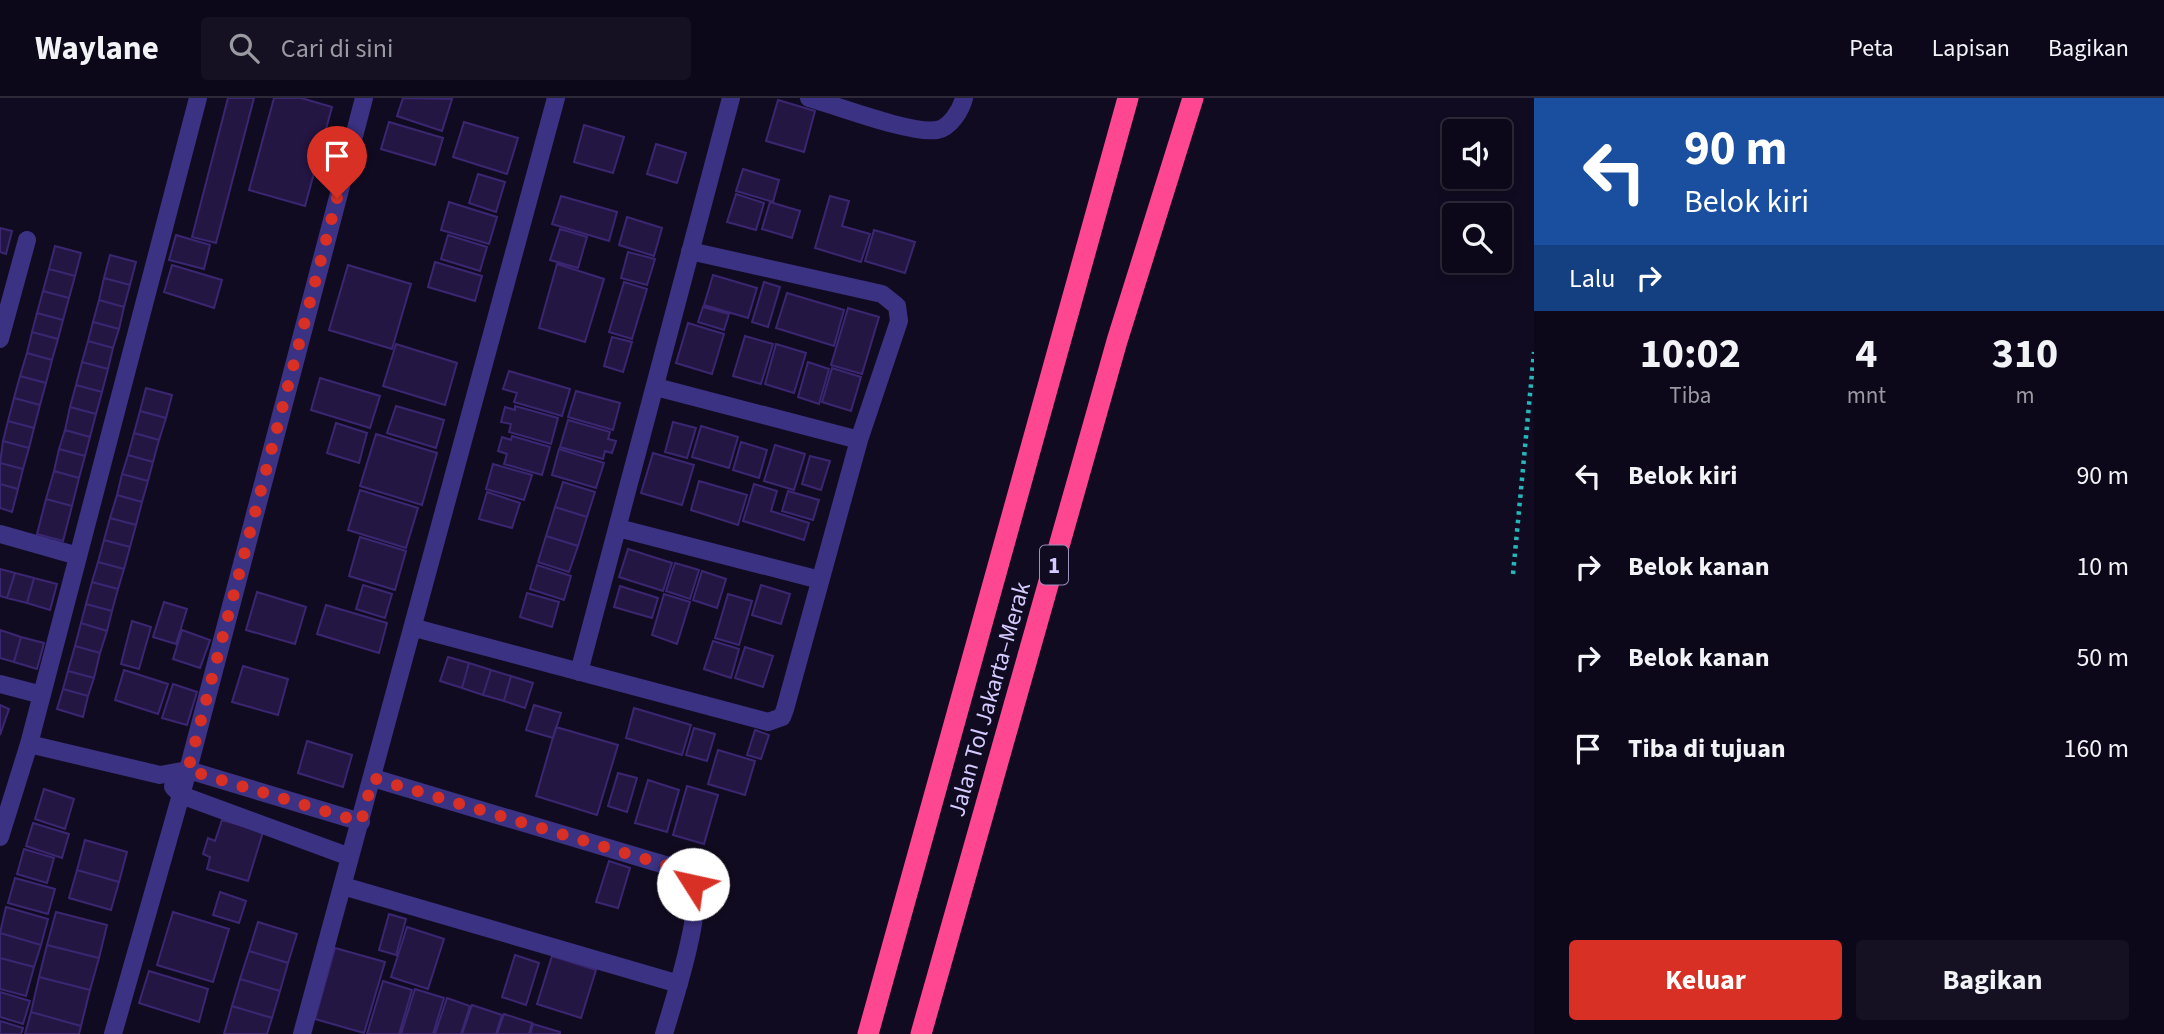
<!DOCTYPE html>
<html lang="id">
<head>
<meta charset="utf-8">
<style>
	:root { --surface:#0d0819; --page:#161122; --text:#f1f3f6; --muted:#9a9aa2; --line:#2d2938; --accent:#d93025 }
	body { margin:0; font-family:"Source Sans 3",sans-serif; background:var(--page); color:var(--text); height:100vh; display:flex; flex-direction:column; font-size:26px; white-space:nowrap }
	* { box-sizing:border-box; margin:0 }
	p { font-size:23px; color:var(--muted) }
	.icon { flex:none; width:38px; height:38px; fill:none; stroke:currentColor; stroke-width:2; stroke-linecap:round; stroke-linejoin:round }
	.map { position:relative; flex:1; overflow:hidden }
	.panel { display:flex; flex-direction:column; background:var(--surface); width:630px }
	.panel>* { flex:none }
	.banner { background:#1a4fa0; color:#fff; overflow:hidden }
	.buttons { position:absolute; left:1442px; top:21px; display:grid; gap:14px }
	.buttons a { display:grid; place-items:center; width:70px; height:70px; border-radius:7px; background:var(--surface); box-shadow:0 4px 10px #0003,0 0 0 2px var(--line); font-size:35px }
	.pin { position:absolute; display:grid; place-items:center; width:60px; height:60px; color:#fff; margin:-72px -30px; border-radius:50% 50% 50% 0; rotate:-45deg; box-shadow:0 0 7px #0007 }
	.pin .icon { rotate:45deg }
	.me { position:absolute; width:77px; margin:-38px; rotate:305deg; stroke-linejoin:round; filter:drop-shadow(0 0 5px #0008) }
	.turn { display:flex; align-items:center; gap:24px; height:147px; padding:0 35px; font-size:32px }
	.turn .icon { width:91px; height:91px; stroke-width:2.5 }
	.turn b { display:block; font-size:49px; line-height:60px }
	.then { display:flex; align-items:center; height:66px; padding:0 35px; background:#0003; gap:14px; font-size:26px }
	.eta { display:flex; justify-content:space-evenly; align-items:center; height:119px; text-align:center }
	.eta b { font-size:42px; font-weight:700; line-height:49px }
	.action { display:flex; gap:14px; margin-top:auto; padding:14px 35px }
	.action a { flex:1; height:80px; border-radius:7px; background:var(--accent); color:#fff; font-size:28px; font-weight:700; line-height:80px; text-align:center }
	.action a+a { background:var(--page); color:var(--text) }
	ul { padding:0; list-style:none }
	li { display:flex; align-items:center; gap:21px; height:91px; padding:0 35px }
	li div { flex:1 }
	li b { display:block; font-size:26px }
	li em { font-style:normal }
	header { display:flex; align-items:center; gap:42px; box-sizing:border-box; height:98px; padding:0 35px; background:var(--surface); border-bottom:2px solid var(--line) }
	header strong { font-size:33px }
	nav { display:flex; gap:38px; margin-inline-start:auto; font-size:24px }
	.search { width:490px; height:63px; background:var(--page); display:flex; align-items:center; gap:18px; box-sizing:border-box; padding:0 24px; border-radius:7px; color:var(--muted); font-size:26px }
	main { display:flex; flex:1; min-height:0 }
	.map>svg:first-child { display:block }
	.building { fill:#231643; stroke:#3b2671; stroke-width:2 }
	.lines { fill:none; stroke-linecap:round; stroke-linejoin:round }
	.path { stroke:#24b8ba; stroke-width:4.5; stroke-dasharray:3.5 5; stroke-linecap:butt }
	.street { stroke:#3c3284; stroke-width:18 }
	.highway { stroke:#ff4691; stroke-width:21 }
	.route { stroke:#d93025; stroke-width:12; stroke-dasharray:0 21.6 }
	.labels { text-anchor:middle; stroke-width:7; stroke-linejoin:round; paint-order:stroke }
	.shield { fill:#110b21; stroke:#9a91bc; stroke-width:2 }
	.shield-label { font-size:23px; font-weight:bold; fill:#d5cbff }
	.street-label { font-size:24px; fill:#d5cbff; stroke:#110b21 }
</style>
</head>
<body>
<header>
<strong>Waylane</strong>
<div class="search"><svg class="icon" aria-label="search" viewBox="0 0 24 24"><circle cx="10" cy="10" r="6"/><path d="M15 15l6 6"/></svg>Cari di sini</div>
<nav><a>Peta</a><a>Lapisan</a><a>Bagikan</a></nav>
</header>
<main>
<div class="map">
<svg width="1534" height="936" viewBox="0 0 1534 936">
	<rect width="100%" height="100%" fill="#110b21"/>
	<!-- building -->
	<path class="building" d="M228,0H254L216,145L192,139Z
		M274,0H301L332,9L305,108L249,92Z
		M403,0L452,1L442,33L397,18Z
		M778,2L815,13L804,54L766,43Z
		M389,24L443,40L435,67L381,51Z
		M464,24L518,40L507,76L453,59Z
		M584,27L624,39L613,75L574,64Z
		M656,46L686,55L677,85L647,76Z
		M743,71L779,82L773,104L736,93Z
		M478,76L505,84L496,114L469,105Z
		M736,96L764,105L756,132L727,124Z
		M561,98L617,114L609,143L552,126Z
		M830,98L849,103L842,128L870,136L861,164L815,150Z
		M449,104L497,119L489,146L441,132Z
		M770,104L800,113L792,140L762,131Z
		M627,119L662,130L654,158L619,147Z
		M0,130L12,133L6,156L0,154Z
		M560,131L587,139L578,170L550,162Z
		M874,132L915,144L905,175L865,163Z
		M176,137L210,147L204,171L169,162Z
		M448,137L487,149L480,173L441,161Z
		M55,148L81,155L75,178L49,171Z
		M628,154L655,161L647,187L621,180Z
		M110,157L136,164L130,187L104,180Z
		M435,164L482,178L475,203L428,189Z
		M557,166L604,181L585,244L539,230Z
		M172,167L222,182L214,210L164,194Z
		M348,167L411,186L392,251L329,232Z
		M49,171L75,178L69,200L43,193Z
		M713,177L757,190L748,220L704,207Z
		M104,180L130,187L124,209L99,202Z
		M624,184L647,191L632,241L609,234Z
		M764,184L780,189L768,229L752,224Z
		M43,193L69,200L63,222L37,215Z
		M787,195L844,212L834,248L776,230Z
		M99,202L124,209L119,231L93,224Z
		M703,209L729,216L724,232L698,224Z
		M848,210L879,219L862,276L831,267Z
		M37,215L63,222L58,241L32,234Z
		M93,224L119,231L113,250L88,243Z
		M688,225L724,236L712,276L676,265Z
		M32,234L58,241L52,262L27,255Z
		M745,238L773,246L761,286L733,278Z
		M612,239L632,244L623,274L604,268Z
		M88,243L113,250L108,271L82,264Z
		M396,246L457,265L445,307L383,288Z
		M776,246L806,255L794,295L765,286Z
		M27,255L52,262L46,285L20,278Z
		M82,264L108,271L102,294L76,287Z
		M808,264L829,271L819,306L798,299Z
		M832,270L861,279L851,313L822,304Z
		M509,273L570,291L562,318L514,304L517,295L503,291Z
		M20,278L46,285L40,307L14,300Z
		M320,280L380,298L370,330L311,312Z
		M76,287L102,294L96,316L70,309Z
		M146,290L172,297L166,320L140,313Z
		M576,293L620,305L613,332L568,319Z
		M14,300L40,307L34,330L8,323Z
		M396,308L444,322L436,350L387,335Z
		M515,308L558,320L551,346L509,334L511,326L501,324L505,309L515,312Z
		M70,309L96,316L90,339L65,332Z
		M140,313L166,320L159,342L134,335Z
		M568,322L610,334L608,341L616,343L612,355L605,353L603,361L560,349Z
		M8,323L34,330L29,350L3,343Z
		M673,324L696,330L687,360L665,354Z
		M336,325L367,335L359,365L327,355Z
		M701,328L738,339L729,370L692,359Z
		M65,332L90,339L85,358L59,351Z
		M134,335L159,342L153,364L128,357Z
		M376,336L437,355L422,407L360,388Z
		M512,338L550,349L542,377L504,366L507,356L498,353L502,339L511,342Z
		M3,343L29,350L23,371L0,365Z
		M741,344L767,352L759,380L733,372Z
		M775,347L805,356L794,392L764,383Z
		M59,351L85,358L79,380L54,373Z
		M559,351L604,365L596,390L552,377Z
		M653,355L694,367L682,407L641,395Z
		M128,357L153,364L148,383L122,376Z
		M810,358L830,363L821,392L802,386Z
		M0,365L23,371L18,391L0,386Z
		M493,366L532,377L524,402L486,391Z
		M54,373L79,380L72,408L46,401Z
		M122,376L148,383L142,404L117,397Z
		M699,383L747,397L738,427L691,412Z
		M563,384L595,394L587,419L555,409Z
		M0,386L18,391L12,414L0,410Z
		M754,386L777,393L771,413L809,425L804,442L743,423Z
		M360,392L418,410L406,450L348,432Z
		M788,393L819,402L813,422L782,413Z
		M487,394L520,405L512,430L479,421Z
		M117,397L142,404L136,427L110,420Z
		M46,401L72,408L63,443L37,436Z
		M555,409L587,419L578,448L546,438Z
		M110,420L136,427L130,449L104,442Z
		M546,438L578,448L569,474L538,464Z
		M360,439L406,453L395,492L349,478Z
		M104,442L130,449L124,471L98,464Z
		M628,451L672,465L663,493L619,479Z
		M98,464L124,471L118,491L92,484Z
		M675,465L699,472L690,501L666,493Z
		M537,467L571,478L564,502L530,491Z
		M0,471L15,475L7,500L0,498Z
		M702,473L726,481L717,510L693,502Z
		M15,475L34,480L27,505L7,500Z
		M34,480L57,486L50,512L27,505Z
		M92,484L118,491L112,513L86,506Z
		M363,487L392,496L385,520L356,511Z
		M761,487L790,496L781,526L752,517Z
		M620,488L658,500L652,520L614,509Z
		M257,494L306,509L295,546L246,532Z
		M527,495L559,504L552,529L520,519Z
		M664,496L690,504L677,546L652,537Z
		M728,496L752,503L739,547L715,540Z
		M164,504L187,511L176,546L153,539Z
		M86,506L112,513L107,533L81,525Z
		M326,507L387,525L379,555L317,536Z
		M132,523L151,529L139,571L121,566Z
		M81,525L107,533L100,555L75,548Z
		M0,532L21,539L14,564L0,560Z
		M182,532L210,542L200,570L173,561Z
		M21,539L44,545L37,571L14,564Z
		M713,543L739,551L731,580L704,571Z
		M75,548L100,555L94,580L68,573Z
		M745,549L773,558L763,589L735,580Z
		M448,559L469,565L462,590L440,583Z
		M469,565L491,572L483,597L462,590Z
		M243,568L288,581L278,617L232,604Z
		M124,572L168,586L158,616L115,602Z
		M491,572L511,578L504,603L483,597Z
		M68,573L94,580L88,598L63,591Z
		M511,578L533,585L525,610L504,603Z
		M173,586L197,594L187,627L162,620Z
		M63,591L88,598L83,619L57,611Z
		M0,607L9,611L0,637Z
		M534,607L561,615L553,640L526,632Z
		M634,610L691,627L682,657L626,640Z
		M556,629L618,647L597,717L536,698Z
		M694,630L715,636L707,663L686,657Z
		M755,632L769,637L761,661L747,657Z
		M307,643L352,657L343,689L298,675Z
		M718,652L755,663L745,697L708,686Z
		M618,675L637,680L627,714L608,708Z
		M648,682L679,692L667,734L635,725Z
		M687,688L718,697L704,746L673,737Z
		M44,691L74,701L65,731L35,721Z
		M222,722L263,734L248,783L207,771L210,759L203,756L208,740L215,743Z
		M33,725L69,736L62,760L26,748Z
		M85,742L127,754L119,784L77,772Z
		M24,751L54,760L47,785L17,776Z
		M609,763L630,770L618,810L596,804Z
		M77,772L119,784L111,812L69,800Z
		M15,780L55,791L48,816L8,805Z
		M220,794L246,803L239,825L213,817Z
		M6,809L48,821L41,847L0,835Z
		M56,814L107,827L99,860L47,847Z
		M173,814L229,831L213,884L157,867Z
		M389,816L406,821L396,857L379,852Z
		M258,824L297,836L288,865L249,853Z
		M407,829L444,841L428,891L391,879Z
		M0,835L41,847L34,869L0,860Z
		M47,847L99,860L90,892L39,879Z
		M335,850L385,864L364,935L315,921Z
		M249,853L288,865L280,893L240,881Z
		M515,857L539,865L526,907L502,899Z
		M552,858L596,872L581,920L537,906Z
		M0,860L34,869L26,898L0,891Z
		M149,873L208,891L199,924L139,905Z
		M39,879L90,892L81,928L31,914Z
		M240,881L280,893L272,920L232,908Z
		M383,883L412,892L399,936H367Z
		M415,891L444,900L433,936H401Z
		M0,894L30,903L23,926L0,919Z
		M447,900L470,908L461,936H435Z
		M472,907L502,917L496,936H462Z
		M232,908L272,920L267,936H224Z
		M31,914L81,928L79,936H25Z
		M504,916L532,925L529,936H497Z
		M0,923L23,930L21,936H0Z
		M533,926L560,934V936H530Z"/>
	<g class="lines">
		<!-- path -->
		<path class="path" d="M1513,476L1534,254"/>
		<!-- street -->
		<path class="street" d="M809,0C838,8 910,36 937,32C950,30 961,12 964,0
			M0,241L27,142
			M656,289L859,342L899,223L897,208L882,196L690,153
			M618,430L820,482
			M0,436L78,458
			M415,530L768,624L782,619L785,611L859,342
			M579,574L731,0
			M0,586L42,597
			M29,646L160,677L188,672L361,724
			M373,680L682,772C690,779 694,785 695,796C699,824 673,906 664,936
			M173,689L181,697L350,759
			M0,739L29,646L198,0
			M343,788L679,886
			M113,936L188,672L364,0
			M302,936L556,0"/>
		<!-- highway -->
		<path class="highway" d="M868,936L1128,0
			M921,936L1117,243L1193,0"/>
	</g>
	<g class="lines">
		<!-- route -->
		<path class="route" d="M337,100L188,672L361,724L373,680L682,772L693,786"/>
	</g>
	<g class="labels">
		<!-- shield labels -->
		<rect class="shield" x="1040" y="447.5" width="28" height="39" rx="5"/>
		<g class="shield-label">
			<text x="1054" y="475">1</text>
		</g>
		<!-- street labels -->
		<g class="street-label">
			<text transform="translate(989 601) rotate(-74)" y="8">Jalan Tol Jakarta–Merak</text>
		</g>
	</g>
</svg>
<div class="buttons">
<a><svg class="icon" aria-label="sound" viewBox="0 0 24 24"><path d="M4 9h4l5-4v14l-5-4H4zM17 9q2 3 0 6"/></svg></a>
<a><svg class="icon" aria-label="search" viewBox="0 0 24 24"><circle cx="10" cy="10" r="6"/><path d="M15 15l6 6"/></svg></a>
</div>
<div class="pin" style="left:337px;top:100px;background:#d93025"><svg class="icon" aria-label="arrive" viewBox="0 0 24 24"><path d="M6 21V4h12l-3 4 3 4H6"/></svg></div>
<svg class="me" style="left:693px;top:786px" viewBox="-20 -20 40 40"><circle r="19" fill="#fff"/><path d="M0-13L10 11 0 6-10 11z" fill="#d93025"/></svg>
</div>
<section class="panel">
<div class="banner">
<div class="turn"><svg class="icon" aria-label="left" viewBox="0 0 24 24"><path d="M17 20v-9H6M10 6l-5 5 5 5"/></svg><div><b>90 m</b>Belok kiri</div></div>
<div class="then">Lalu<svg class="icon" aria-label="right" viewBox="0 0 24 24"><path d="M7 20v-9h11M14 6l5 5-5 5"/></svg></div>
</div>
<div class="eta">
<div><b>10:02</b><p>Tiba</p></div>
<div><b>4</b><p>mnt</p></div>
<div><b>310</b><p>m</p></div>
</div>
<ul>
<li><svg class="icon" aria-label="left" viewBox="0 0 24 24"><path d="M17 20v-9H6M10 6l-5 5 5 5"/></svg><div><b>Belok kiri</b></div><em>90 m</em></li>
<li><svg class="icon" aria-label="right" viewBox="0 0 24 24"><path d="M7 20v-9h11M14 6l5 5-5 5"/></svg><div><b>Belok kanan</b></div><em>10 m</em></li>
<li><svg class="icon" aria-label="right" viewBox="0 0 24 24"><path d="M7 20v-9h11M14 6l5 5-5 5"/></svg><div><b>Belok kanan</b></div><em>50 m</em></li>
<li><svg class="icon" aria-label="arrive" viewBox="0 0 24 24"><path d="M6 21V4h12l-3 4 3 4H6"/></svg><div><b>Tiba di tujuan</b></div><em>160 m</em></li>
</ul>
<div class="action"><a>Keluar</a><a>Bagikan</a></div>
</section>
</main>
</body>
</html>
